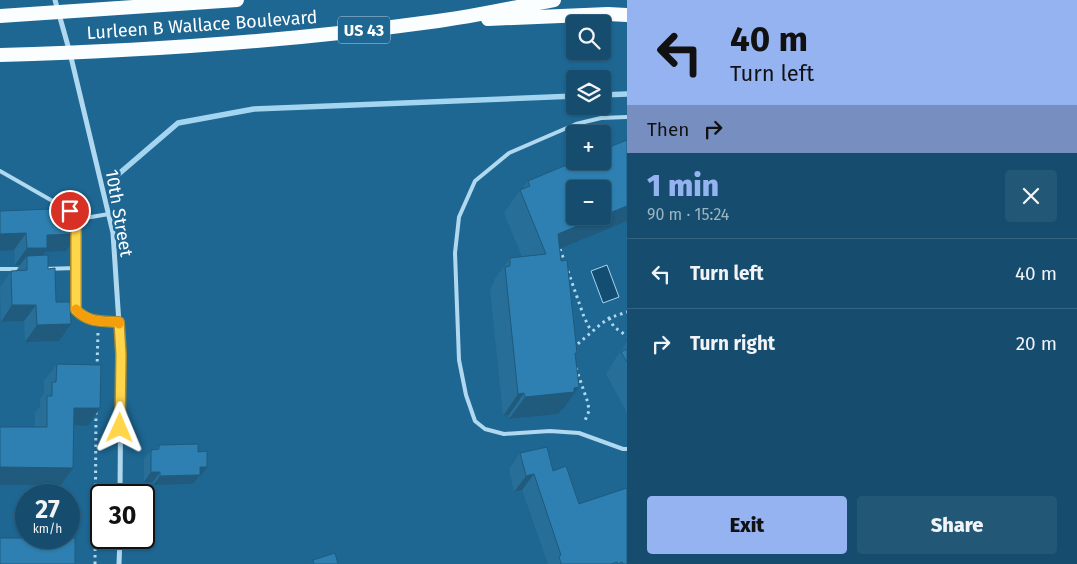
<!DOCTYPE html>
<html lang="en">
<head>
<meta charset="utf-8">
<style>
	:root { --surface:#164d6e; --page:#235776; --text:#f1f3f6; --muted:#9eb4c2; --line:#356481; --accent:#95b2f1 }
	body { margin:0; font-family:"Fira Sans",sans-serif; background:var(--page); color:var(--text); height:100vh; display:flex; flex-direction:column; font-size:19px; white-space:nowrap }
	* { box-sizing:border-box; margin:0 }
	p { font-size:16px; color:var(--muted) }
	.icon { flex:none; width:28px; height:28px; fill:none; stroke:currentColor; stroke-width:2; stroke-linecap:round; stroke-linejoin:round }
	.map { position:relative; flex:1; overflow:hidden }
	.panel { display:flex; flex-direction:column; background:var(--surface); width:450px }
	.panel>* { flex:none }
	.top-card { background:#95b2f1; color:#111; overflow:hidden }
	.buttons { position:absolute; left:566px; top:15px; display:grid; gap:10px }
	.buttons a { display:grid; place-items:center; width:45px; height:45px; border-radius:5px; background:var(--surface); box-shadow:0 1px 4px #0004,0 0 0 1px var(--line); font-size:25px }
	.speed { position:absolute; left:15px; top:484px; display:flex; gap:10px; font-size:25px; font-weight:700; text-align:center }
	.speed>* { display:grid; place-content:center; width:65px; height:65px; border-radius:50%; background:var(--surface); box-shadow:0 1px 4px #0004,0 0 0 1px var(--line); line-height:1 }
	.speed small { font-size:12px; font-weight:400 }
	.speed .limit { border:2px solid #111; border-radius:8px; background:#fff; color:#111 }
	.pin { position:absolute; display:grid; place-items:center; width:42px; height:42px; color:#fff; margin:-21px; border:2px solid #fff; border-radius:50%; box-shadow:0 1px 5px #0007 }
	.me { position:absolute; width:55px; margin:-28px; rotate:1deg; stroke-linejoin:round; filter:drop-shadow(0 0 4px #0008) }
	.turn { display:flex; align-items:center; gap:18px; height:105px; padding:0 20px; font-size:22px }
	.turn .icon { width:65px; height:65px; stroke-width:2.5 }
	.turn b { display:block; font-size:35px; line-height:42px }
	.then { display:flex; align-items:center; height:48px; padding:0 20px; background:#0003; gap:10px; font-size:19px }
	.round { display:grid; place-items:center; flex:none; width:52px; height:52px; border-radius:5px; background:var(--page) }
	.head { display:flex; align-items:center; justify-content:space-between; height:85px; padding:0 20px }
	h1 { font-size:30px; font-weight:800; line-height:38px; color:var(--accent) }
	.button { display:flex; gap:10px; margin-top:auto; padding:10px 20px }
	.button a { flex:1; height:58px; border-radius:5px; background:var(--accent); color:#111; font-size:20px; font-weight:800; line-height:58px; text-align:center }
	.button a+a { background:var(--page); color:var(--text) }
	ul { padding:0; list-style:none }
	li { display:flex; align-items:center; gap:15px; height:70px; padding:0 20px; border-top:1px solid var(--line) }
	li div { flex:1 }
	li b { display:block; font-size:19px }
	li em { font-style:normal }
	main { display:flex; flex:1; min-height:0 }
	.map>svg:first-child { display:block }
	.water { fill:#144d72; stroke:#a3d5f0 }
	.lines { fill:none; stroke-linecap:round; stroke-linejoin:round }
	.stream { stroke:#a3d5f0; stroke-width:5.5 }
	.path { stroke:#b0d8ee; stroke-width:3; stroke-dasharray:2.5 4; stroke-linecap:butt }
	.service { stroke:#b0d8ee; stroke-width:4 }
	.minor { stroke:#b0d8ee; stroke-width:5 }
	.trunk { stroke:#fbfeff; stroke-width:14 }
	.wall { fill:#276e98 }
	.shaded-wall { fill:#205a7c }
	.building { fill:#2d80b1; stroke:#205a7c }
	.route-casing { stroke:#a68a30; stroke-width:12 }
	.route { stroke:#ffd54a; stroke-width:9 }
	.slow { stroke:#f59e0b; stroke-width:9 }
	.labels { text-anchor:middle; stroke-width:5; stroke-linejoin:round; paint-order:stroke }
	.shield { fill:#1e6793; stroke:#bcd1df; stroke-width:1 }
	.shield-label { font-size:16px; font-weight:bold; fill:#fff }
	.street-label { font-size:18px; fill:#fff; stroke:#1e6793 }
</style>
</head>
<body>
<main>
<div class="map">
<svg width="627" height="564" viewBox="0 0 627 564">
	<rect width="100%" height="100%" fill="#1e6793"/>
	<!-- water -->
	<path class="water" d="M607,265L619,297L603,303L591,271Z"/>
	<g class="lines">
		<!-- stream -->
		<path class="stream" d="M602,95L627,94
			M114,178L178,123L254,109L575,96"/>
		<!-- path -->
		<path class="path" d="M560,249L565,263
			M568,271L584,317L591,331
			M609,318L614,327L627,336
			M573,348L601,324L609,318L627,312
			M97,368L98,332
			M576,368L588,403L589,411L584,423
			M95,564L96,412"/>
		<!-- service -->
		<path class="service" d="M627,117L601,118L576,124L509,153L475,181L459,217L455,253L459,360L466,395L475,421L485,429L504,434L550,431L579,433L623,449H627
			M0,171L70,211
			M73,220L109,214
			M76,234V311C89,323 102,321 119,322
			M0,269H21
			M43,269L76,268"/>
		<!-- minor -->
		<path class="minor" d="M55,0L70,53L113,233L121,354L120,495
			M119,564L120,538"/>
		<!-- trunk -->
		<path class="trunk" d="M0,16L237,0
			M488,19L608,14L627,15
			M0,55C146,51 293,41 438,21C477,16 515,7 554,0"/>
	</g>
	<!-- wall -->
	<path class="wall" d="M627,140V221L560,249L577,353L575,356L563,409H562L558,414L509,419V415L503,416L490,289L494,282V280L510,258L522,257L504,213L520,190L522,189L528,181Z
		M0,211L78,234L66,251L45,252L42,255L48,269L56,302L59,341L25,342L24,321L1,322L0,287L11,271H16L20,265H15L14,250Z
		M627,342V413L606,374L613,363V362Z
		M57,364L100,408L88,426H74L61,485H0V427H35V413L40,406V399L44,393V381Z
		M159,445L198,452L207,467L201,476H199L193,484L153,485V482H144V459L151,450H155Z
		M520,453L553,471L627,564H548L522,490L514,492L509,469Z"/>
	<!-- shaded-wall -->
	<path class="shaded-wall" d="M627,206V221L545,255L558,234Z
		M26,233L14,250L0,251V234Z
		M78,234L66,251L45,252L36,265L27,256L20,265H15L27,248L47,235Z
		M12,305H36L24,321L1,322Z
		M71,324L59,341L25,342L37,325Z
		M579,387L563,409H562L558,414L509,419L525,397Z
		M524,393L509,415L503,416L518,394Z
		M74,408H100L88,426L61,425Z
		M0,467L73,468L61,485H0Z
		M200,467H207L201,476H199L193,484L153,485L160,476Z
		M151,472H160L153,482H144Z
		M534,474L522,490L514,492L526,476Z"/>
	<!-- building -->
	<path class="building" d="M627,140V206L602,216V189H575V216H601L558,234L561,261L567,260L577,353H575L579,387L574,388V392L525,397L524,393L518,394L505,267L510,266V258L546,254L520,190L530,186L528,181L576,161H602V150Z
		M77,208L78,234L47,235V248H27L26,233L0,234V211Z
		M48,255V269L55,268L56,302H70L71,324L37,325L36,305H12L11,271L27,270V256Z
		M627,349V362L621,352Z
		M57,364L101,365L100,408H74L73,468L0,467V427H47V396H52V382H56Z
		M198,444V452L207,451V467H200V475L160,476V472H151V450L159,449V445Z
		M547,447L553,471L566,466L579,504L627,488V564H623L622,562L618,564L617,562L611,564H561L559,556L561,555L534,474L526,476L520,453Z
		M0,538H75V564H0Z
		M335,553L338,564H314L313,560Z"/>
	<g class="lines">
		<defs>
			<path id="route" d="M70,211L76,225V310C89,323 102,321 119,322L121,354L120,428"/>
		</defs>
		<!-- route casing -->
		<use href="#route" class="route-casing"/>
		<!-- route -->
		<use href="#route" class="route"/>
		<!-- slow -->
		<path class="slow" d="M76,309C85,323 104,321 119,322V324"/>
	</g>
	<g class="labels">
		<!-- shield labels -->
		<rect class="shield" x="338" y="16.5" width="52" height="27" rx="4"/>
		<g class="shield-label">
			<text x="364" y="36">US 43</text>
		</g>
		<!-- street labels -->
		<g class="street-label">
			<text transform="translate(202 25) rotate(-4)" y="6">Lurleen B Wallace Boulevard</text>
			<text transform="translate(119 213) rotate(80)" y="6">10th Street</text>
		</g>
	</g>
</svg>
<div class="buttons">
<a><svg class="icon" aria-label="search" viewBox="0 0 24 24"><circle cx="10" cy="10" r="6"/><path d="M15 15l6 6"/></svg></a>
<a><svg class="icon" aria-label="layers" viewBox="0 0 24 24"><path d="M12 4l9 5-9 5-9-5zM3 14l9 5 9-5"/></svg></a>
<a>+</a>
<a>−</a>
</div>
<div class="speed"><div>27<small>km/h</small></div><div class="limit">30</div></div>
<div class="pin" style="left:70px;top:211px;background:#d93025"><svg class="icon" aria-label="arrive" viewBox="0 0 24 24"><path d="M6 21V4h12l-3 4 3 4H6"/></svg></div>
<svg class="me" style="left:120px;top:428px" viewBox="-20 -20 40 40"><path d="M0-17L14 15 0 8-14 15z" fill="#ffd54a" stroke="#fff" stroke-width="4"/></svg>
</div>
<section class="panel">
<div class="top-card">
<div class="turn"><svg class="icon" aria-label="left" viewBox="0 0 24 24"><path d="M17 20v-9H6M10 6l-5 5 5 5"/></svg><div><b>40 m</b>Turn left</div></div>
<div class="then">Then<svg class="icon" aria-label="right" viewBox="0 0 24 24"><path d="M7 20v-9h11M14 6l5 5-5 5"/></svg></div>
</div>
<div class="head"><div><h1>1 min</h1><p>90 m · 15:24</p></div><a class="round"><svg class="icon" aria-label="close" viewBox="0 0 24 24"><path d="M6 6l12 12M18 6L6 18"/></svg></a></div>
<ul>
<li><svg class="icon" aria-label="left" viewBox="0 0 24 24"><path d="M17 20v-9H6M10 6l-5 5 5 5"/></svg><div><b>Turn left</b></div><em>40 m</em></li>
<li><svg class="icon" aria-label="right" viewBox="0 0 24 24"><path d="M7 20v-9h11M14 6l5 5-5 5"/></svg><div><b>Turn right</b></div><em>20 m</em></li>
</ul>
<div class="button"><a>Exit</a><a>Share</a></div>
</section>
</main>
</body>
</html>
